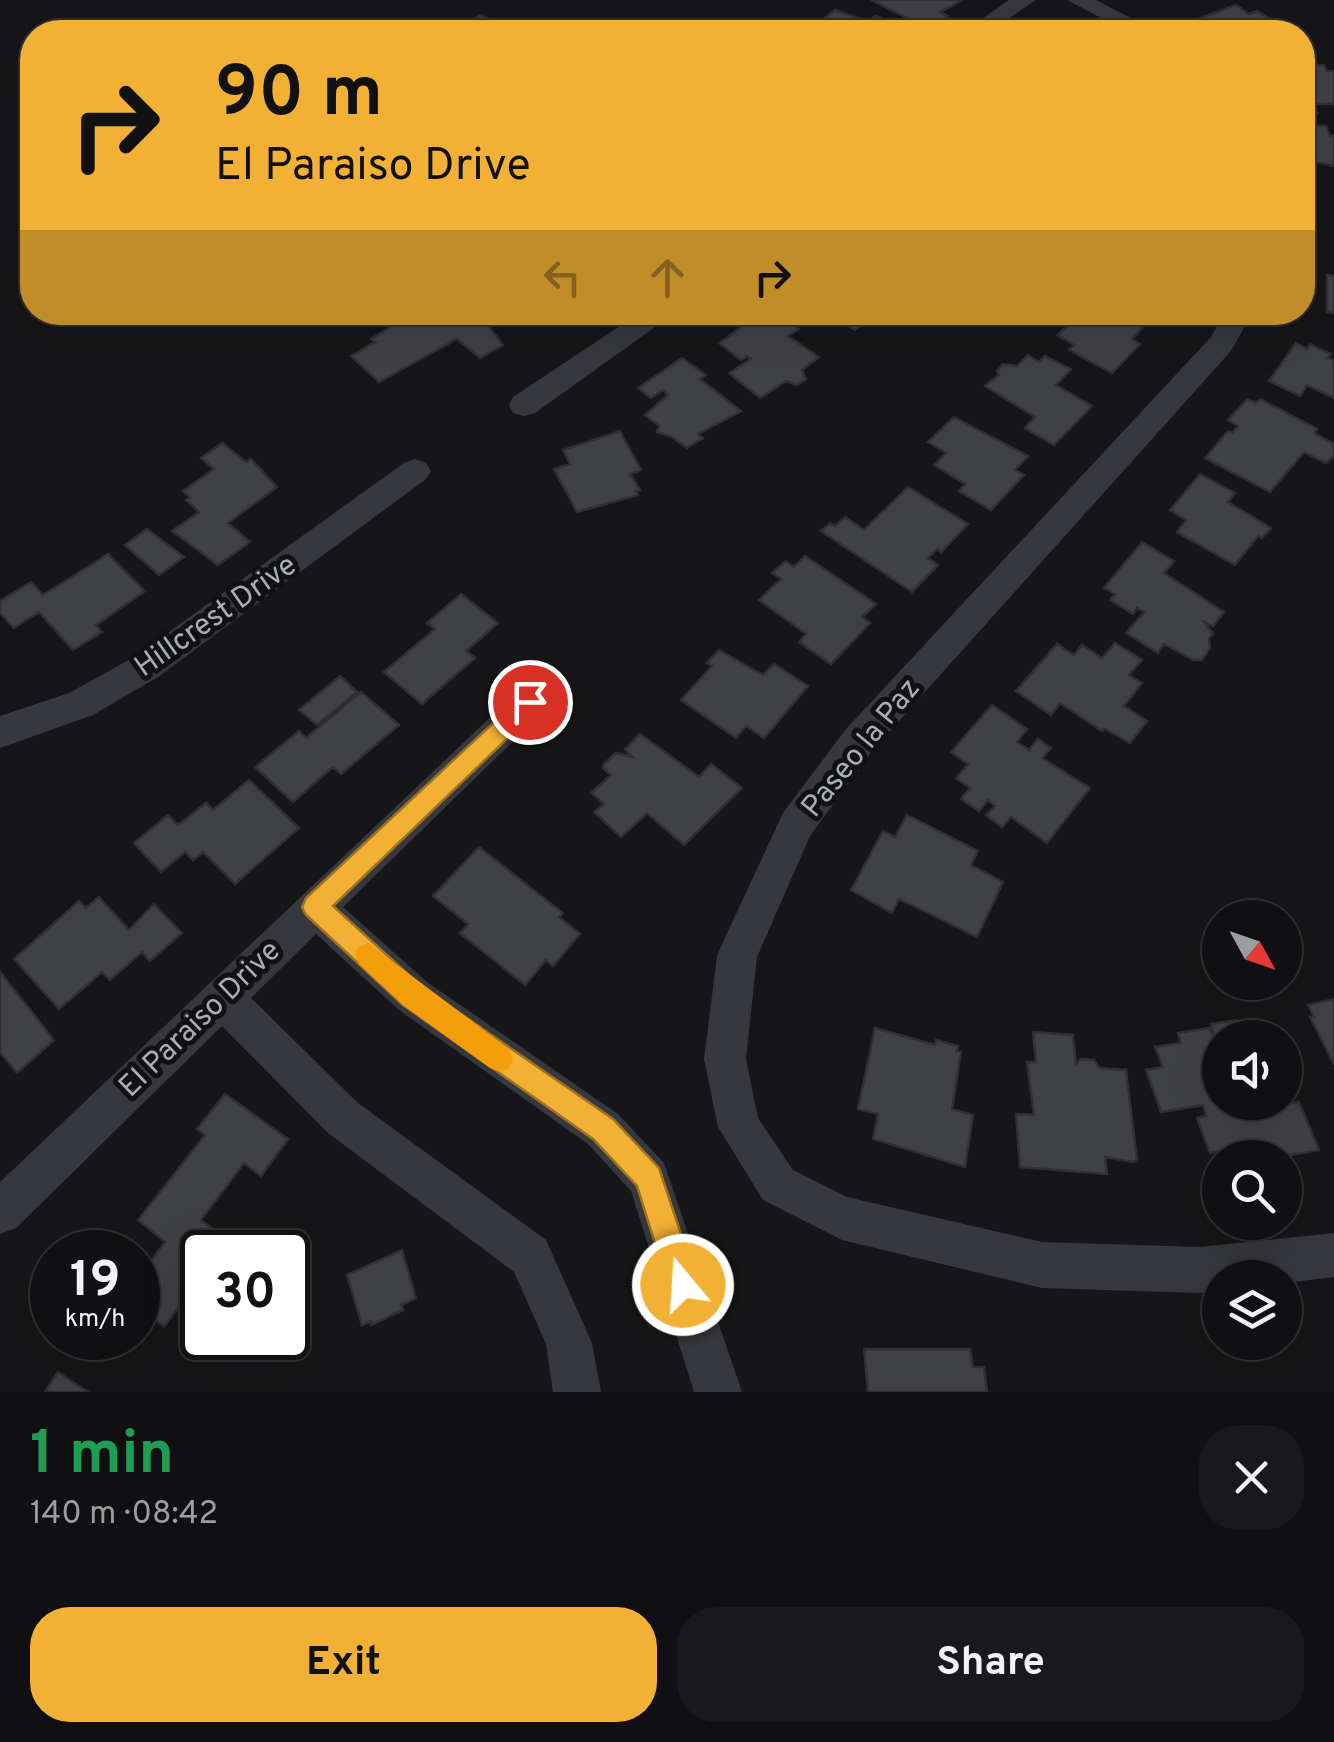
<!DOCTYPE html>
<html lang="en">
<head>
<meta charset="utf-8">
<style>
	:root { --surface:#101012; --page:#19191b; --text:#f1f3f6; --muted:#9c9d9f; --line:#303032; --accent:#f2b134 }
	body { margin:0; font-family:Overpass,sans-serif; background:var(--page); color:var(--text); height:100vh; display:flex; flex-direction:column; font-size:38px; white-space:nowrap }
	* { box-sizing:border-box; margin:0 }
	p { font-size:32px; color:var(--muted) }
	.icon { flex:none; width:55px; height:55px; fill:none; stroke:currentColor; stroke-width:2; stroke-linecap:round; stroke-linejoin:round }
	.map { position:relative; height:1392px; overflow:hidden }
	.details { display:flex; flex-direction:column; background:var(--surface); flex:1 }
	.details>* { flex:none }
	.hud { position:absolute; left:20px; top:20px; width:1295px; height:305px; border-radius:40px; box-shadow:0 10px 40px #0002,0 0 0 2px var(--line); background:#f2b134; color:#111; overflow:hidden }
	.needle { width:65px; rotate:130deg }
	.tools { position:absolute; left:1202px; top:900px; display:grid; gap:20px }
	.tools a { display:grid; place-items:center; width:100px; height:100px; border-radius:50%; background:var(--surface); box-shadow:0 10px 40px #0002,0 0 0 2px var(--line); font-size:50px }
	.speed { position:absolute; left:30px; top:1230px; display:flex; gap:20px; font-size:50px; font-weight:700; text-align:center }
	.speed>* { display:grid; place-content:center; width:130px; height:130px; border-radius:50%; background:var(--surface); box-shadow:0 10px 40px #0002,0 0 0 2px var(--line); line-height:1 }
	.speed small { font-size:25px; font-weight:400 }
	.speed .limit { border:5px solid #111; border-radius:15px; background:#fff; color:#111 }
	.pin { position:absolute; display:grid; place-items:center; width:85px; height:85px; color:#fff; margin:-42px; border:5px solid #fff; border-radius:50%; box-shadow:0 2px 10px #0007 }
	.me { position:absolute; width:110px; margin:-55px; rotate:342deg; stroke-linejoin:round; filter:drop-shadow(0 0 8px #0008) }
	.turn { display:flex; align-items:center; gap:35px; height:210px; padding:0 30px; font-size:45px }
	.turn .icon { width:130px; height:130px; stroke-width:2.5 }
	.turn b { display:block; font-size:70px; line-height:85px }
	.lanes { display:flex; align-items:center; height:95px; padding:0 30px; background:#0003; justify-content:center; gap:50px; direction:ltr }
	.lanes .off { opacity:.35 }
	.round { display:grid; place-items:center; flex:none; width:105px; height:105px; border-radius:40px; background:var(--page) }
	.head { display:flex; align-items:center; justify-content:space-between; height:170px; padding:0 30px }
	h1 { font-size:60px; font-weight:700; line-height:75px; color:#1e9e55 }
	.cta { display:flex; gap:20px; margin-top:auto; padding:20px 30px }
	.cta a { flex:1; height:115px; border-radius:40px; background:var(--accent); color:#111; font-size:40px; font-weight:700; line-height:115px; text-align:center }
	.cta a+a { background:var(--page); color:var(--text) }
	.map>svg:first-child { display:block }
	.building { fill:#404145; stroke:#303034; stroke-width:2.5 }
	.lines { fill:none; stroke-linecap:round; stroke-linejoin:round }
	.minor { fill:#37383d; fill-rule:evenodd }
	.route { fill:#f2b134; stroke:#9d7322; stroke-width:2.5 }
	.slow { fill:#f59e0b }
	.labels { text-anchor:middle; stroke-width:10; stroke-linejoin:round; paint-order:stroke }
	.street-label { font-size:30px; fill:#a8adb8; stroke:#111113 }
</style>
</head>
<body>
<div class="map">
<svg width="1334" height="1392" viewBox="0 0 1334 1392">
	<rect width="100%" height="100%" fill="#161618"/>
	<!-- building -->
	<path class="building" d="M871,0H963L940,12L948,16L928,28Z
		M1236,5L1249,14L1257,11L1282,27L1293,25L1308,35L1217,32L1198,19Z
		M835,10L869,22L875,16L904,27L898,32H808L799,29L809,21L830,20L826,17Z
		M480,15L489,19L528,32H466L463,30Z
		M1302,65H1324L1327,71H1334V104H1312L1317,113H1302V80H1307Z
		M1302,125L1326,126L1330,136H1334V166L1311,161Z
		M1327,275L1334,276V313L1327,312Z
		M415,312H478L503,345L480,358L457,339L379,382L351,356L375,342L371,339Z
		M762,312H776L799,329L788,336L819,357L802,370L806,379L797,385L786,381L760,398L729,373L751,359L747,356L741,360L719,343Z
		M823,312H878L855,330Z
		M1063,312H1115L1143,327L1132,339L1140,344L1112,373L1069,350L1074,345L1057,335L1068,325L1056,319Z
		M1296,343L1307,349L1310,344L1331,354L1327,358L1334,360V398L1307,385L1300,396L1269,381Z
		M1028,355L1039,362L1045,356L1071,369L1056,385L1092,406L1054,445L1025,428L1035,417L985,386L999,375L997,371L1003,364L1017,366Z
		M682,358L706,375L700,379L741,411L698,434L703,438L687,448L672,437L657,432L659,426L645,415L668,395L663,390L651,398L638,388Z
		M1247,399L1256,403L1260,399L1317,429L1314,433L1334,444V456L1326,463L1304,452L1270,492L1205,458L1228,431L1232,433L1238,426L1228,420Z
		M954,417L1028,456L1015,470L1024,475L991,510L959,491L965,484L934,465L946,453L928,442Z
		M620,431L641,470L630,474L640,490L636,491L638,495L577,512L554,469L570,464L563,450Z
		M222,443L246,462L251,459L277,487L228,523L250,542L218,565L172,531L199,512L186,500L190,497L183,491L214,469L201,458Z
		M1200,474L1235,493L1228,502L1271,528L1262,538L1258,536L1235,565L1177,532L1186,520L1170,510Z
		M908,487L968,524L941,552L937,549L928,558L938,565L912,592L821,531L830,523L835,526L845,517L864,530Z
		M147,529L184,557L159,575L125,545Z
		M1142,542L1174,561L1164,573L1224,612L1213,626L1204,622L1213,634L1209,638L1210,648L1202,660H1193L1164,644L1158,653L1126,633L1144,612L1137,608L1133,614L1110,600L1115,594L1104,588Z
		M108,554L145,591L96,625L102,632L73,650L39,612L14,628L0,613V601L31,582L43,595Z
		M805,556L876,604L862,617L870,623L831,664L799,642L806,634L759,600L781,579L772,573L786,561L794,567Z
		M461,594L498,623L466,651L475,658L422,704L384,672L435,629L427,623Z
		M1115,643L1142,660L1129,675L1142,683L1124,706L1147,721L1130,743L1105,729L1102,731L1060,703L1051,715L1016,691L1057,644L1074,655L1082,645L1102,658Z
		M719,650L763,675L774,664L808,686L764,738L746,726L736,738L681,700L712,666L707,663Z
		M340,676L357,692L317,725L299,710Z
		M361,692L399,725L341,774L333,767L293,802L255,767L299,731L306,738Z
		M992,705L1027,729L1017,742L1029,750L1038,739L1051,748L1042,758L1090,788L1047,843L1011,817L1002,827L986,815L995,806L988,800L979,811L961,799L970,788L956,778L968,764L951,752Z
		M640,734L699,777L711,764L742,788L684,845L647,813L621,837L594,812L604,804L591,793L611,775L603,768L604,764L616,753L632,757L625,749Z
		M249,780L299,828L235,884L203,852L193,860L185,852L161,872L134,843L168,815L178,825L206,803L213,810Z
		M907,815L978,851L971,865L1003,882L977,937L899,899L892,913L851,890L883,831L895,837Z
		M479,847L563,913L559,917L580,934L553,966L546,960L525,985L460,933L468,924L433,896Z
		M99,897L129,930L154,904L182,933L150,961L142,952L110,980L102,972L59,1009L14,959L79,901L86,908Z
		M0,972L54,1040L17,1073L0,1052Z
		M1334,999V1065L1310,1017H1314L1308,1005Z
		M1236,1020L1248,1038H1220V1102H1274L1276,1106L1299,1102L1319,1150L1273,1158H1223L1220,1151L1210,1153L1197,1118L1206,1116L1203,1105L1161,1112L1146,1070L1163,1067L1155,1047L1181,1043L1178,1033L1210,1028L1214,1038L1211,1024Z
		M875,1028L935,1045L936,1040L958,1046L957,1051L961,1052L952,1109L973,1115L965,1167L873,1139L878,1114L858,1109Z
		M1033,1032L1073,1035L1076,1065L1081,1059L1094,1060L1100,1068L1126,1070L1137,1159L1134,1162L1105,1157L1107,1174L1020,1167L1016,1114L1034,1115L1027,1062H1036Z
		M225,1094L288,1139L261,1176L244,1163L201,1220L228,1241L219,1252H202V1275L164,1327L138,1305V1278L165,1242L138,1220L205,1135L197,1129Z
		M402,1250L416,1298L401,1305L403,1310L371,1325V1321L362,1325L347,1275Z
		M864,1349H970L973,1367H984L987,1392H868Z
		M58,1372L88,1392H45Z"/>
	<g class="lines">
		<!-- minor -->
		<path class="minor" d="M1009,0H1036L989,32H963Z
			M1067,0H1096L1158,32H1128Z
			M641,312H676L535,413L524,416L513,413L509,405L513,397Z
			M1225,312H1253L1231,351L872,751L810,836L757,957L746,1059L758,1118L793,1170L847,1197L1042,1242L1199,1247L1334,1233V1277L1285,1283V1278H1220V1290L1199,1293L1042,1288L842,1240L763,1200L718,1127L704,1059L717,956L723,942L783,813L846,729L1211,337Z
			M415,459L426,463L431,471L426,479L158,677L93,715L0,748V716L69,693L134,657L404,463Z
			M530,687L542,691L548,702L542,713L343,907L427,982L618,1114L664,1163L742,1392H694L631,1191L588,1144L399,1010L316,934L251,998L358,1103L546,1240L592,1343L601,1392H553L546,1344L514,1272L328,1133L222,1026L16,1228L0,1234V1182L518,691Z"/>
	</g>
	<!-- route -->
	<path class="route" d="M530,693L538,696L541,702L538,709L333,906L422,987L613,1119L659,1168L698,1285L694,1295L683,1300L673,1295L668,1285L637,1186L593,1139L403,1005L306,915L302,907L306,898L522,696Z"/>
	<!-- slow -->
	<path class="slow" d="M368,943L509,1049L513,1059L509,1068L500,1072L490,1068L403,1005L359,964L355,955L359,946Z"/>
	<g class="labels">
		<!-- street labels -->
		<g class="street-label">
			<text transform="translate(215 615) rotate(-35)" y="10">Hillcrest Drive</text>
			<text transform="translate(860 747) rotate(-51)" y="10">Paseo la Paz</text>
			<text transform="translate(199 1018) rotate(-44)" y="10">El Paraiso Drive</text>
		</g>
	</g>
</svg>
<div class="tools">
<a><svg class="needle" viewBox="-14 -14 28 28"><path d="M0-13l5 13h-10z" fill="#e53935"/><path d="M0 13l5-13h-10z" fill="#9c9d9f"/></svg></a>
<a><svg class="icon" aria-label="sound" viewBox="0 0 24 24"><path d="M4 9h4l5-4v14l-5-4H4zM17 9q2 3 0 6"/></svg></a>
<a><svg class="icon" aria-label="search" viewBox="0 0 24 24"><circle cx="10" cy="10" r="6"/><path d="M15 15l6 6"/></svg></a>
<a><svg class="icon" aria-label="layers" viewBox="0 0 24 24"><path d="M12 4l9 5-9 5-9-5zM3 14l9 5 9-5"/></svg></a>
</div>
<div class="speed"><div>19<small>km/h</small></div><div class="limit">30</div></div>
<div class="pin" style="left:530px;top:702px;background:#d93025"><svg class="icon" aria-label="arrive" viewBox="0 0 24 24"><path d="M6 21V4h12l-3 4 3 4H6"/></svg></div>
<svg class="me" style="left:683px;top:1285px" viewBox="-20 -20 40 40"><circle r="17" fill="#f2b134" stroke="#fff" stroke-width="3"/><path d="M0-11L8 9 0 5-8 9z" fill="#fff"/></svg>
<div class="hud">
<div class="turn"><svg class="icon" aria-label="right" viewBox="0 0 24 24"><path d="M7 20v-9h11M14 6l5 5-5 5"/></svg><div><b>90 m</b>El Paraiso Drive</div></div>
<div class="lanes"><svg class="icon off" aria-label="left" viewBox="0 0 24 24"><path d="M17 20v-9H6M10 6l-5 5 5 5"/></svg><svg class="icon off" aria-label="ahead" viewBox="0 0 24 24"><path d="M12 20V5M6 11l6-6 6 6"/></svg><svg class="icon" aria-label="right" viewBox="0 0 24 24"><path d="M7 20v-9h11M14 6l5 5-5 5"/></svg></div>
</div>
</div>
<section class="details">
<div class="head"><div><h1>1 min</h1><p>140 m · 08:42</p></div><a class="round"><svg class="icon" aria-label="close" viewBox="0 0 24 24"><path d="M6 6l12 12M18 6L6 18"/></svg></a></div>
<div class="cta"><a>Exit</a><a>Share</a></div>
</section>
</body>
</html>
